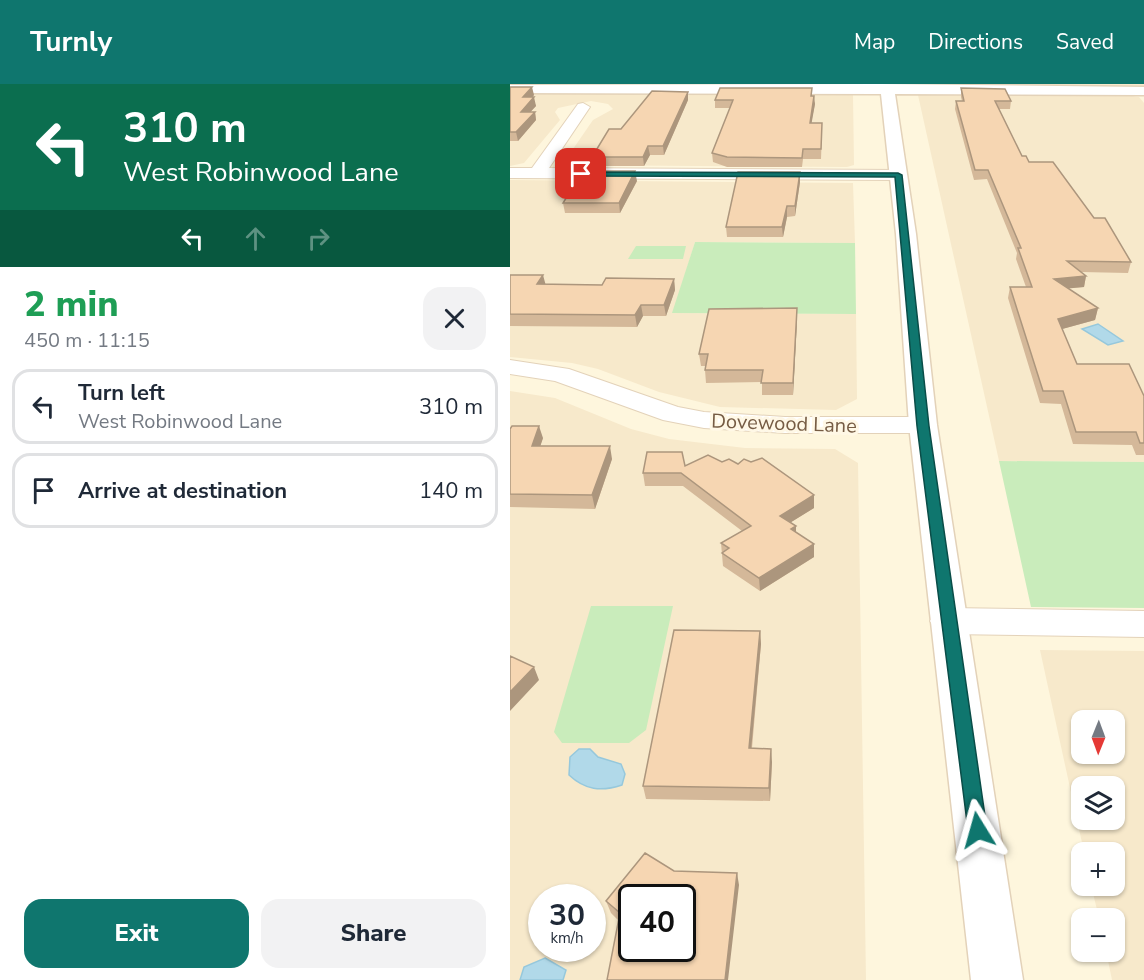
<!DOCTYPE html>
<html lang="en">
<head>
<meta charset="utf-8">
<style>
	:root { --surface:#fff; --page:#f2f2f3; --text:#1f2937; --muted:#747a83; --line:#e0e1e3; --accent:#0f766e }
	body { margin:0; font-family:"Nunito Sans",sans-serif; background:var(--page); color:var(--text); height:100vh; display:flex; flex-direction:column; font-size:22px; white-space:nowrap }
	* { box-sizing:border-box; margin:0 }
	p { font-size:20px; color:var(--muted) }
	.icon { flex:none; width:33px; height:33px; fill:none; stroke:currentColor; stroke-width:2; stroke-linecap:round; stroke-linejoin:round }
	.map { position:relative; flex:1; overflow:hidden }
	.panel { display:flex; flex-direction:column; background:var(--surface); width:510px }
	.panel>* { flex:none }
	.guide { background:#0b6e4f; color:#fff; overflow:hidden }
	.needle { width:39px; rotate:181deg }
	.fabs { position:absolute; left:561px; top:626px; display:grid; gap:12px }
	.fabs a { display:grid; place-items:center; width:54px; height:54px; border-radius:12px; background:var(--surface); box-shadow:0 2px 4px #0004; font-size:30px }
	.speed { position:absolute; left:18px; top:800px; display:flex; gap:12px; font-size:30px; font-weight:700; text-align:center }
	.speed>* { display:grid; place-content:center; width:78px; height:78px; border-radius:50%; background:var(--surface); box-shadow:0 2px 4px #0004; line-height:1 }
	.speed small { font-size:15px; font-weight:400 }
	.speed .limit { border:3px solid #111; border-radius:9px; background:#fff; color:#111 }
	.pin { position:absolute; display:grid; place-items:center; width:51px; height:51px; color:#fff; margin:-26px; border-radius:12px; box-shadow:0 3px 9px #0006 }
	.me { position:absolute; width:66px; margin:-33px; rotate:352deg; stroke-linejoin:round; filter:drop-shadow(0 0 4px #0008) }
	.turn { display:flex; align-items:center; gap:21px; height:126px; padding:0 24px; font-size:27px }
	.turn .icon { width:78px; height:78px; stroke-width:2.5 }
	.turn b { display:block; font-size:42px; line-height:51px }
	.lanes { display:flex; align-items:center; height:57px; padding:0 24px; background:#0003; justify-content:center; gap:30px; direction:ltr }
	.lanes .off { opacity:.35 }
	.round { display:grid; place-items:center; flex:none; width:63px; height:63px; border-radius:18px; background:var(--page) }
	.headline { display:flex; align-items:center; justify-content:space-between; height:102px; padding:0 24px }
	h1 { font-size:36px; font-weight:800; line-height:45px; color:#1e9e55 }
	.cta { display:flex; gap:12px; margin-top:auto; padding:12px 24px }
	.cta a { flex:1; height:69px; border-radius:18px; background:var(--accent); color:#fff; font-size:24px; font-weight:800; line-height:69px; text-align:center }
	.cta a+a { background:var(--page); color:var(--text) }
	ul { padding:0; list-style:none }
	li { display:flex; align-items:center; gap:18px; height:75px; margin:0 12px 9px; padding:0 12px; border:3px solid var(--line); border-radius:18px }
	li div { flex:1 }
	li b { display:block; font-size:22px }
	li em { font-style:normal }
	header { display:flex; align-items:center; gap:36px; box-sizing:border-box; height:84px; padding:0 30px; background:var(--accent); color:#fff }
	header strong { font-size:28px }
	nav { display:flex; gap:33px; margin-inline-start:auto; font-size:21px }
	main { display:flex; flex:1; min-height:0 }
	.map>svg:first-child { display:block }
	.residential { fill:#f7e9cb; fill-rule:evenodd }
	.green { fill:#c9ecbb }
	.water { fill:#b1d9e9; stroke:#96c8dc; stroke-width:1.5 }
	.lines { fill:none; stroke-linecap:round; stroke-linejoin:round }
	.minor-casing { stroke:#e3d2b9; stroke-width:2 }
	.tertiary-casing { stroke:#e3d2b9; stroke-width:3 }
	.minor { fill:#fff; fill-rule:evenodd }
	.tertiary { fill:#fff; fill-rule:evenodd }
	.wall { fill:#d4b899 }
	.shaded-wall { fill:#ac967d }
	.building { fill:#f6d6b2; stroke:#ac967d; stroke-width:1.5; fill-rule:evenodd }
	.route { fill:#0f766e; stroke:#0a4d48; stroke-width:1.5 }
	.labels { text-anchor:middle; stroke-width:6; stroke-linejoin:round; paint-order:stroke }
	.street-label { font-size:20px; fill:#765c44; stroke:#fff8e6 }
</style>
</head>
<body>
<header>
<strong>Turnly</strong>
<nav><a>Map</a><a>Directions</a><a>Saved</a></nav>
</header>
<main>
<section class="panel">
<div class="guide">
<div class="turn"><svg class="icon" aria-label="left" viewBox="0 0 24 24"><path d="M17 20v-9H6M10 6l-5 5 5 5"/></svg><div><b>310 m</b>West Robinwood Lane</div></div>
<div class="lanes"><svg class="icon" aria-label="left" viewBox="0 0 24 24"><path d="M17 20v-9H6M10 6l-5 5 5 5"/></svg><svg class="icon off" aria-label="ahead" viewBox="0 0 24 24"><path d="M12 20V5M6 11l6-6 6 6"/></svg><svg class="icon off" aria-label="right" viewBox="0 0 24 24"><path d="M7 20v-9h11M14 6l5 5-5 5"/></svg></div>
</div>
<div class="headline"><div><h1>2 min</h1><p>450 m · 11:15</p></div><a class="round"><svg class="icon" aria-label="close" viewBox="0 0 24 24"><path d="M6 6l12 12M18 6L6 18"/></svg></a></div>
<ul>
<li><svg class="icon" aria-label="left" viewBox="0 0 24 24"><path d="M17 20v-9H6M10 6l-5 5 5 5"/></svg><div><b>Turn left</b><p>West Robinwood Lane</p></div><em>310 m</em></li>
<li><svg class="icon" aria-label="arrive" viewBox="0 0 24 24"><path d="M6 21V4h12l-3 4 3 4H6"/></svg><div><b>Arrive at destination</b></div><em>140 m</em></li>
</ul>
<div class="cta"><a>Exit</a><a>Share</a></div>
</section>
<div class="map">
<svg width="634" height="896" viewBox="0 0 634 896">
	<rect width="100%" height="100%" fill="#fef6dd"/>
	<!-- residential -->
	<path class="residential" d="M406,0H634V3L406,2Z
		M0,9L343,11L344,81L337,83L52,81L83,36L103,25L98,20L81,17L48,24L45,28L50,36L14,79L0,82Z
		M408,11L622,12L629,13L634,19V378L489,377Z
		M0,96L343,99L345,159L185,158L163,229L346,230L347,315L326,326L210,323L149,308L88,285L62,279L0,273Z
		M0,307L45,314L121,345L159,355L235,364L325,365L348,379L356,896H0ZM32,813H82V864H32ZM122,813H172V864H122Z
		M530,566L634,567V896H602L596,867H604V834H589L581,801H604V768H574ZM572,636H604V669H572ZM572,702H604V735H572Z"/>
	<!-- green -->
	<path class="green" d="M185,158L345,159L346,230L162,229Z
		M126,162H176L173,175H118Z
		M489,377L634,378V524L521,523Z
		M81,522H163L136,646L119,659H52L44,648Z"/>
	<!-- water -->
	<path class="water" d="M588,240L613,257L598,261L572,245Z
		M69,665H80L88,673L111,680L115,690L112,701C91,708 75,706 59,691L60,673Z
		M35,874L56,886L53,896H10L14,883Z"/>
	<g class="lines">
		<defs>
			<path id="minor" d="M73,19L80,23L39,84L389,86L397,91L389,96L0,94V84H22L68,20Z
				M0,276L59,285L168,323L194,328L275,333H413L423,335L427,341L423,347L413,349H275L194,344L153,336L45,297L0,290Z
				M438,524L634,527V553L438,550L426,546L420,537L426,528Z"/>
			<path id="tertiary" d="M370,0L634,3V11L385,10L406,150L427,341L513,896H461L399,341L386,150L371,10L0,9V1Z"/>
		</defs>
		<!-- minor casing -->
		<use href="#minor" class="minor-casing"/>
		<!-- tertiary casing -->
		<use href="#tertiary" class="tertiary-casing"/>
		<!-- minor -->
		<use href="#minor" class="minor"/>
		<!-- tertiary -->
		<use href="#tertiary" class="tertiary"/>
	</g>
	<!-- wall -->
	<path class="wall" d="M0,3L24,11L22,13L26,22L20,28H25L26,36L8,57H0Z
		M302,4V12L305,20L301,39L312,48L311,75H293L292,83H217L203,78L202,69L220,24H205V16Z
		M451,4L501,17L500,25H489L512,72L584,134L621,178L618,189L571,188L576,192L574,203L558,204L588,224L585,236L552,245L567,280L634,312V371H626L622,361L563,360L551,320L530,319L498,214L500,203H516L506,175L507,169L477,95L464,96L445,25L446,17H452L451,13Z
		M178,8V16L154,71H140L134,82H83L82,73L111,45Z
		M127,97L110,129H55L53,119Z
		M290,98L285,132L277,133L273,153H217L216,143Z
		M0,191L35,200L92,201L164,195L165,206L156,232H133L127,243L0,242Z
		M287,236L283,311H252V298L196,299L195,286L196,282H191L189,270Z
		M0,345L33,354L30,362L102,375L85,425L0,423Z
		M175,382L304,424L281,438L286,448L304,473L250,507L213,482L211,459L232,447L173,402H135L133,389Z
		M250,547L251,560L242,664L262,678L260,717L136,715L133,702Z
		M164,787L229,801L108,836L101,829L96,817Z"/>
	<!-- shaded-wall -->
	<path class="shaded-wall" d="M22,3L24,11L15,22L13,13Z
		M178,8V16L154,71L153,62Z
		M304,12L305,20L300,48V39Z
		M24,13L26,22L13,36L11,28Z
		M25,28L26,36L8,57L6,48Z
		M138,62L140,71L134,82L133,73Z
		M125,87L127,97L110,129L109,119Z
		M290,88V98L285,132V122Z
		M277,122V133L273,153L272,143Z
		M33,191L36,202L27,200Z
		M576,192L574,203L542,206L544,195Z
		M164,195L165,206L156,232L154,221Z
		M131,221L133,232L127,243L125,231Z
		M287,224V236L283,311V299Z
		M588,224L585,236L545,247L548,235Z
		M29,342L33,354L26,375L22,362Z
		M100,362L102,375L85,425L82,411Z
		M304,411V424L270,445V432Z
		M286,442V455L281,445Z
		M304,460V473L250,507L249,494Z
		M250,547L251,560L240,677L239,664Z
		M24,583L29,596L0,627V608Z
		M261,665L262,678L260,717L259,704Z
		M227,789L229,801L218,896H215Z"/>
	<!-- building -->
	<path class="building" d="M0,3H22L13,13H24L11,28H25L6,48H0Z
		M210,4H302L301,12H304L300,39H312L311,65H293L292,74L217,73L202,69L223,16H205Z
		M451,4L495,5L501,17H485L512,72H516L519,78H543L584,134H595L621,178L557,177L576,192L544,195L588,224L548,235L567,280H619L634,312V359H630L626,348H566L553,307H533L500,203H522L508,164H511L478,86H465L446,17H454Z
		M142,7L178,8L153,62H138L133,73H82L99,45H111Z
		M73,87H125L109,119H53Z
		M228,88H290L285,122H277L272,143H216Z
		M0,191H33L27,200L92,201L96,194L164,195L154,221H131L125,231L0,230Z
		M287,224L283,299H251L253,286H195L198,270H189L199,225Z
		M2,342H29L22,362H100L82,411L0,410V345Z
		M137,368H172L175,382L198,371L212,378L219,375L228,380L234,375L241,378L252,374L304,411L270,432L286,442L281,445L304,460L249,494L212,469L219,464L211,459L241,442L171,389H133Z
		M164,546L250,547L239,664L261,665L259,704L133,702Z
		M0,572L24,583L0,608Z
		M135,769L164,787L227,789L215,896H97L110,829L96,817ZM122,813H172V864H122Z"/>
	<!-- route -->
	<path class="route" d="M68,88L388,89L392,91L419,342L477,746L475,752L468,754L461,752L458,746L407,342L385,93L71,92Z"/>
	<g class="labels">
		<!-- street labels -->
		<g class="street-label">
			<text transform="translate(274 339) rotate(2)" y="7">Dovewood Lane</text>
		</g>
	</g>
</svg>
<div class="fabs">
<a><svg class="needle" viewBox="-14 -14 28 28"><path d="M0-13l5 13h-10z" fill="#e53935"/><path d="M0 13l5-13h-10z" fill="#747a83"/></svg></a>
<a><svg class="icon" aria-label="layers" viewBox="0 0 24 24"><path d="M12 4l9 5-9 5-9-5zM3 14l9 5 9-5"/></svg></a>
<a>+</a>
<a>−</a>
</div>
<div class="speed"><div>30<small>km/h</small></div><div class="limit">40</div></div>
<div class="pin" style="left:71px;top:90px;background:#d93025"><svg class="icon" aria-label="arrive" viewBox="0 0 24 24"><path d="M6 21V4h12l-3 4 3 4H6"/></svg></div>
<svg class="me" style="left:468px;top:746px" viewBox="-20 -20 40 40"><path d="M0-17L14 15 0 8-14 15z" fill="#0f766e" stroke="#fff" stroke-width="4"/></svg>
</div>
</main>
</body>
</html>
